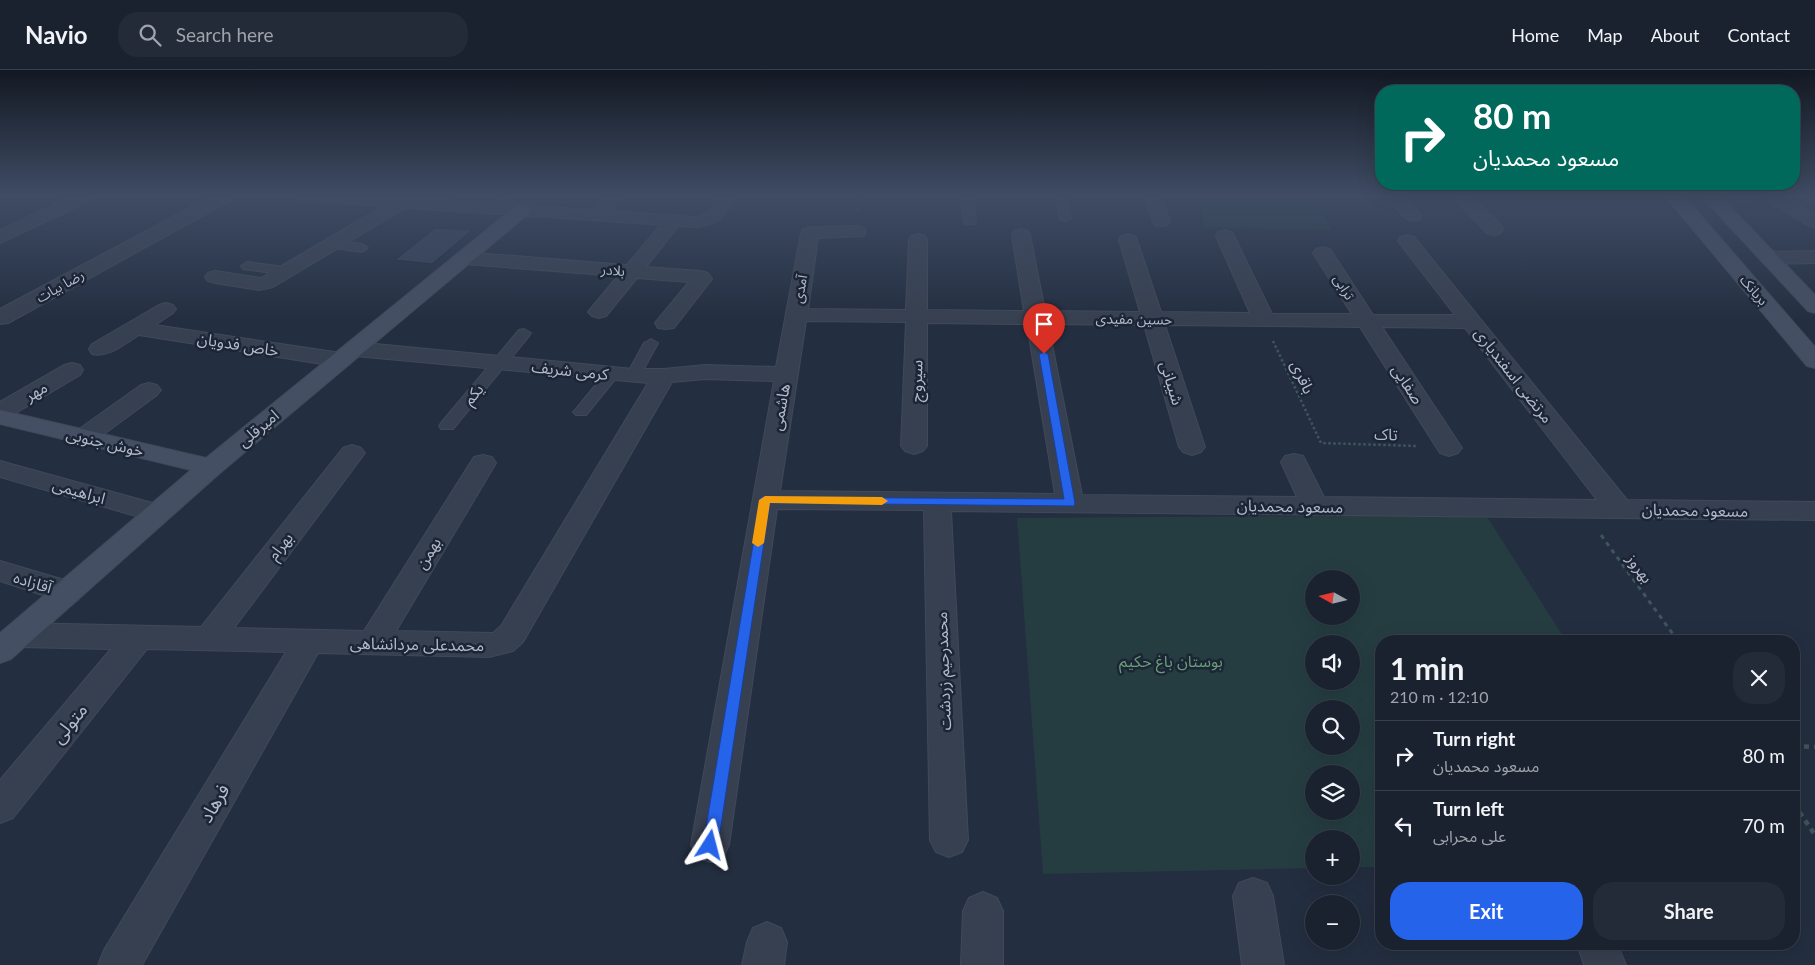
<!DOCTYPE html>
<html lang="en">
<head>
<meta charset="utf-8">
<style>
	:root { --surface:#1a2230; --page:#232a38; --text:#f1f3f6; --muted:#9fa4ab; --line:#383f4c; --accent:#2563eb }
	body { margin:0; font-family:Lato,"Noto Sans Arabic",sans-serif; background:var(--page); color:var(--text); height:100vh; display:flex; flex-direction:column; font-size:19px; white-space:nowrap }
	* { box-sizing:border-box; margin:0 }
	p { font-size:16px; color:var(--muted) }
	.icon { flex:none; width:28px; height:28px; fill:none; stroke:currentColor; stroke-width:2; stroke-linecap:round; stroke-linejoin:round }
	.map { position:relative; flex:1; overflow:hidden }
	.sheet { position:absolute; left:1375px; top:565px; width:425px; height:315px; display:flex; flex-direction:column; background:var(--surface); border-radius:20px; box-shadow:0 5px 20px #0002,0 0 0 1px var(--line) }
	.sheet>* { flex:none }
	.banner { position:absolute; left:1375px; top:15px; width:425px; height:105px; border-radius:20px; box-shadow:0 5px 20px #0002,0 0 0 1px var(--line); background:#00695c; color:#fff; overflow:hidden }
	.needle { width:32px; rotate:278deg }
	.buttons { position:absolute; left:1305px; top:500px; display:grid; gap:10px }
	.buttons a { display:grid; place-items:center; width:55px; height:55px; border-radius:50%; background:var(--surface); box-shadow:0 5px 20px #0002,0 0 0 1px var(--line); font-size:25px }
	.pin { position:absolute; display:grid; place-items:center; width:42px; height:42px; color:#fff; margin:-51px -21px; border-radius:50% 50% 50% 0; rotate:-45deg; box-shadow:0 0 5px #0007 }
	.pin .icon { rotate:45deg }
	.me { position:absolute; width:55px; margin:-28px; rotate:9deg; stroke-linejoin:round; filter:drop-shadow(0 0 4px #0008) }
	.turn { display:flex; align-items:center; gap:18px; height:105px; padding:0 15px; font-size:22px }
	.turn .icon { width:65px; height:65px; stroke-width:2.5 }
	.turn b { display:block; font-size:35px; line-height:42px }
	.round { display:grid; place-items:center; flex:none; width:52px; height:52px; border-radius:20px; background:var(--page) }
	.head { display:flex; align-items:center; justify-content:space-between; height:85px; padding:0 15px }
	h1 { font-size:30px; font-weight:700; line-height:38px }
	.primary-button { display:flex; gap:10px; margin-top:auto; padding:10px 15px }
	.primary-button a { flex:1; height:58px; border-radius:20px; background:var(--accent); color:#fff; font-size:20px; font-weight:700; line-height:58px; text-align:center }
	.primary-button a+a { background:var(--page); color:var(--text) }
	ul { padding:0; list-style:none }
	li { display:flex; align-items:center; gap:15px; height:70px; padding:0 15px; border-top:1px solid var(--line) }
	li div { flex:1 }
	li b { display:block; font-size:19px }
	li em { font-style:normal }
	header { display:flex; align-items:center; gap:30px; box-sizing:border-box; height:70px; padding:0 25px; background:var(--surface); border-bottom:1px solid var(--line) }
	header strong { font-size:24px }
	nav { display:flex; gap:28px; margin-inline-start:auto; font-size:18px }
	.search { width:350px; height:45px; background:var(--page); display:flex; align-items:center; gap:12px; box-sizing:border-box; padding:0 18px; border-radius:20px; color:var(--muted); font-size:19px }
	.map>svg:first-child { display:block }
	.green { fill:#253d41; fill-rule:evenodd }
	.building { fill:#344257; stroke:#1e2737 }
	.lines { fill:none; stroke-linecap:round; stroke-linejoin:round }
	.service-casing { stroke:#404959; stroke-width:2 }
	.minor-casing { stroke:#404959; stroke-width:2 }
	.tertiary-casing { stroke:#404959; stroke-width:2 }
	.secondary-casing { stroke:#404959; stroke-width:2 }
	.path-far2 { stroke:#3e5659; stroke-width:2.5; stroke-dasharray:2.5 2.5; stroke-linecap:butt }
	.path-far1 { stroke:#3e5659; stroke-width:3; stroke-dasharray:4.5 4.5; stroke-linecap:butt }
	.path { stroke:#3e5659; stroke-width:4.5; stroke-dasharray:5 5; stroke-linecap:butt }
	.service { fill:#374050; fill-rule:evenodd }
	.minor { fill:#374050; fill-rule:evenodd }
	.tertiary { fill:#374050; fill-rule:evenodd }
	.secondary { fill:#454f63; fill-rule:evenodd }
	.route { fill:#2563eb; stroke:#184099 }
	.slow { fill:#f59e0b }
	.labels { text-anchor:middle; stroke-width:5; stroke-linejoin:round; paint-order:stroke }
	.far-street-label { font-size:14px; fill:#b3bbcb; stroke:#1c2535 }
	.street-label { font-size:16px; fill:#b3bbcb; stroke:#1c2535 }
	.park-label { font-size:16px; fill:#699e77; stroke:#1c2535 }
	.near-street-label { font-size:19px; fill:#b3bbcb; stroke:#1c2535 }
</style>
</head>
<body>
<header>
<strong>Navio</strong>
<div class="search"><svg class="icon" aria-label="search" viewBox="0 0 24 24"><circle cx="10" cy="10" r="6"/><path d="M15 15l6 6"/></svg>Search here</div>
<nav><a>Home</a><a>Map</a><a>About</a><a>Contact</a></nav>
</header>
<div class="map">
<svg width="1815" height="895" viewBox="0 0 1815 895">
	<rect width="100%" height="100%" fill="#232e40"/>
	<!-- green -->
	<path class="green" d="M1200,126H1311L1332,160L1204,158Z
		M1486,445L1566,571H1381V797H1351V769H1314V798L1043,804L1017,448ZM1314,509H1351V546H1314ZM1314,574H1351V611H1314ZM1314,639H1351V676H1314ZM1314,704H1351V741H1314Z"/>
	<!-- building -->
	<path class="building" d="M435,158L472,160L432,194L395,190Z"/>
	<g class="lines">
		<defs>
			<path id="service" d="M961,126H973L976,152L974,154H966L964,152Z
				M1055,126H1066L1071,148L1069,150L1065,151L1059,148Z
				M331,170L362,174L368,178L362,182L327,177L325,174L327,171Z
				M247,192L285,197L291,201L285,205L243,199L241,196Z
				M524,259L531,263L529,266L453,359H441L439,356L441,353L519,260Z
				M651,269L658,273L640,306L638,309H628L626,306L644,273Z
				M612,300L617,301L619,304L617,307L586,345H576L573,342L576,339L607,301Z"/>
			<path id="minor" d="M72,126H95L92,130L0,173V160Z
				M212,126H234L231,130L8,253L0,254V239Z
				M498,126H517C510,136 503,146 490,143L487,139Z
				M604,126H622L606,149L600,150L594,149L591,145Z
				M1143,126H1161L1170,151L1167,155L1161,156L1155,155Z
				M1388,126H1406L1422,146L1419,150C1404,154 1396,138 1388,126Z
				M1452,126H1471L1501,155L1503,159L1501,163L1494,165L1487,163Z
				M1705,126H1762L1759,130L1753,131L1712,133L1706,132L1703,128Z
				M1762,126H1784L1815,144V157L1809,156L1765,130Z
				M401,128L407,129L410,133L407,137L273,217L259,220L215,213L208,211L205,207L208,203L215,201L261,208L395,129Z
				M674,145L680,146L683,150L646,197L701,201L708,203L712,209L674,258L666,259L658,258L655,253L689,212L637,208L606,246L599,248L592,246L588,242L618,206L464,194L457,192L454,188L457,184L464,182L627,195L668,146Z
				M857,156L864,158L866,162L864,166L818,168L808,239L906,240L909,170L911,166L918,164L925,166L927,170V240L1024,241L1012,165L1014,161L1021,159L1028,161L1030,165L1045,241L1140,242L1119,170L1121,166L1128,164L1135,166L1137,170L1161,242L1250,243L1216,166L1218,162L1225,160L1232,162L1234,166L1272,244H1352L1313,183L1316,179L1323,177L1330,179L1373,245H1455L1398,171L1400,167L1407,165L1414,167L1627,430L1815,432V450L951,441L968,770L962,782L949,787L936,782L930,770L924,440L777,439L729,775L723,787L710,792L697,787L691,775L774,311L705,309L672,312L523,572L513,581L489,587L318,583L142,895H98L104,880L286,582L147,579L13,748L0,753V710L111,579L19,577L8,573L3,565L8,557L19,553L201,557L343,378L352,375L361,378L365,383L234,558L364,561L474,387L483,385L492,387L496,393L396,561L493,563L501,556L648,313L355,286L347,284L344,279L347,274L355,272L633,299H664L705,295L776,297L801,163L803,159L810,157ZM806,251L906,252L901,376L905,381L914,384L923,381L927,376V253L1027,254L1055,424L780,421ZM1048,254L1144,255L1179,377L1183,382L1192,385L1201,382L1205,377L1165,255L1360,257L1440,383L1449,386L1458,383L1462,378L1382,257L1465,258L1597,430L1324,427L1303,386L1294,384L1285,386L1281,392L1297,427L1082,425Z
				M1815,181V193L1769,194L1762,192L1759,188L1762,184L1769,182Z
				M166,233L173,235L176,239L173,243L155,255L341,283L349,285L352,290L349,295L341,297L139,265C124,274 109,288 92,284L89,279L92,274L159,235Z
				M72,293L80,295L83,300L80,305L9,347L0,349V332L64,295Z
				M149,313L157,315L161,320L157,325L93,372L84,374L75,372L72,367L75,362L141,315Z
				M0,391L167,437L171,443L167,449L157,452L0,407Z
				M0,491L78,514L82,522L78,530L67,533L0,511Z
				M1253,808L1267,813L1273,826L1284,895H1242L1233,826L1239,813Z
				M983,822L997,828L1003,841V895H961L963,841L969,828Z
				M767,852L781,858L787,872L784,895H742L747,872L753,858Z
				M1577,874H1617L1626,895H1584Z"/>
			<path id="tertiary" d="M295,126H386L696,147C709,145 713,137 718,126H736C725,147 720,154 696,157L304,131L298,130Z"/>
			<path id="secondary" d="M1665,126H1684L1815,277V298L1807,296Z
				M1701,126H1720L1815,225V243L1808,241Z
				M522,135L528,136L531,140L528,144L220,403L11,589L0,593V563L191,400L0,354V340L206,388L516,136Z"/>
		</defs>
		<!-- service casing -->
		<use href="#service" class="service-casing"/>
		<!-- minor casing -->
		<use href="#minor" class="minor-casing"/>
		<!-- tertiary casing -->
		<use href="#tertiary" class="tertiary-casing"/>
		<!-- secondary casing -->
		<use href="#secondary" class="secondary-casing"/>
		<!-- path-far2 -->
		<path class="path-far2" d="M858,141L859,126
			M1273,271L1321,373L1417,376"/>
		<!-- path-far1 -->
		<path class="path-far1" d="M1601,465L1678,571"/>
		<!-- path -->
		<path class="path" d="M1794,676L1815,677
			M1794,734L1815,765"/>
		<!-- service -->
		<use href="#service" class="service"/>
		<!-- minor -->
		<use href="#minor" class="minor"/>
		<!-- tertiary -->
		<use href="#tertiary" class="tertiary"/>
		<!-- secondary -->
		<use href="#secondary" class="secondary"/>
	</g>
	<!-- sky -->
	<linearGradient id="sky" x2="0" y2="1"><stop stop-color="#131923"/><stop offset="0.5" stop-color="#3f4c64"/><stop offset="1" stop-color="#3f4c64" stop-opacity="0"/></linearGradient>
	<rect width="1815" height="251" fill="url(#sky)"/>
	<!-- route -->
	<path class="route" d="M1044,282L1048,284L1075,433L1074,436L770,433L718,775L716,780L710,782L705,780L703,775L761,427L1064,429L1039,284Z"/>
	<!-- slow -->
	<path class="slow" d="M765,426L882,427L888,431L882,435L770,433L764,473L758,477L752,473L759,430Z"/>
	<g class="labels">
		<!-- far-street labels -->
		<g class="far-street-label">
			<text transform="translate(613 200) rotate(5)" y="5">بلادر</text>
			<text transform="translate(60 216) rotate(-29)" y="5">رضا بیات</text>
			<text transform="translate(1344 217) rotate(58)" y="5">ترابی</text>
			<text transform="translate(800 219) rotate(-80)" y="5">آمدی</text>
			<text transform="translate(1754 220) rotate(49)" y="5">بریانک</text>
			<text transform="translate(1134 249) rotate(1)" y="5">حسین مفیدی</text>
		</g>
		<!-- street labels -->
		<g class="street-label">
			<text transform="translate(238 274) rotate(9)" y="6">خاص فدویان</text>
			<text transform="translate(570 300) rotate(6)" y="6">کرمی شریف</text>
			<text transform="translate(1514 305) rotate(52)" y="6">مرتضی اسفندیاری</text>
			<text transform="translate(1303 307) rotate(65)" y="6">باقری</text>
			<text transform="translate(916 311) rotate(-89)" y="6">سیروج</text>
			<text transform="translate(1172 313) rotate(73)" y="6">شیبانی</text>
			<text transform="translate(1408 314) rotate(57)" y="6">صفایی</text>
			<text transform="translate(36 321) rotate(-30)" y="6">مهر</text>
			<text transform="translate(473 324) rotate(-50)" y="6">یکم</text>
			<text transform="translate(780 337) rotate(-80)" y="6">هاشمی</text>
			<text transform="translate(258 358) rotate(-40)" y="6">امیرقلی</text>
			<text transform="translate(1386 364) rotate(2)" y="6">تاک</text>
			<text transform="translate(105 372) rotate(13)" y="6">خوش جنوبی</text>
			<text transform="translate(79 421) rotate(16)" y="6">ابراهیمی</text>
			<text transform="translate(1290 436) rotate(1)" y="6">مسعود محمدیان</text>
			<text transform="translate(1695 440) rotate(1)" y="6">مسعود محمدیان</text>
			<text transform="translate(280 476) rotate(-52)" y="6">بهرام</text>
			<text transform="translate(428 483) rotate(-59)" y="6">بهمن</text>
			<text transform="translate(1640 498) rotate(54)" y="6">بهروز</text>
			<text transform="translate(33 512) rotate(17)" y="6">آقازاده</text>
			<text transform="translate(417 574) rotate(1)" y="6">محمدعلی مردانشاهی</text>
			<text transform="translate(943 601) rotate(-92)" y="6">محمدرحیم زردشت</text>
		</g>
		<!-- park labels -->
		<g class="park-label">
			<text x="1171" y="597">بوستان باغ حکیم</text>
		</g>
		<!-- near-street labels -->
		<g class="near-street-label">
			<text transform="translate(69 653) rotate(-51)" y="7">متولی</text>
			<text transform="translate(214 733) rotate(-60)" y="7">فرهاد</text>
		</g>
	</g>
</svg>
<div class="buttons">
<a><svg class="needle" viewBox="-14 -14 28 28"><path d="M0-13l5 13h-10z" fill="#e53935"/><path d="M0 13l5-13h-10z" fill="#9fa4ab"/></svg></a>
<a><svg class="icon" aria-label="sound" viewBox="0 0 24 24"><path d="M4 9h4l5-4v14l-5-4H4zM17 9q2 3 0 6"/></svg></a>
<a><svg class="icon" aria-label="search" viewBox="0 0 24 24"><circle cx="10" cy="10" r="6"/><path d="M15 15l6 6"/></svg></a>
<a><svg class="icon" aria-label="layers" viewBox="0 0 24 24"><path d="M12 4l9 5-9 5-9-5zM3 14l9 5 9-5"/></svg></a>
<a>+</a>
<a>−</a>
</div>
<div class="pin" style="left:1044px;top:284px;background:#d93025"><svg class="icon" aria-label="arrive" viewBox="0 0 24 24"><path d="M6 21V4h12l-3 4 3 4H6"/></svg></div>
<svg class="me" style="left:710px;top:775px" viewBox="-20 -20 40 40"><path d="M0-17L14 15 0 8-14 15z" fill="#2563eb" stroke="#fff" stroke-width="4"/></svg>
<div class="banner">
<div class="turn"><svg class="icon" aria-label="right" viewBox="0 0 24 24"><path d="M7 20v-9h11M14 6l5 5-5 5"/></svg><div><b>80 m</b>مسعود محمدیان</div></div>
</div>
<section class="sheet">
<div class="head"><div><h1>1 min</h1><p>210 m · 12:10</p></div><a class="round"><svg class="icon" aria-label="close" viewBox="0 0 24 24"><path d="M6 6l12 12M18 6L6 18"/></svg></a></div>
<ul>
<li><svg class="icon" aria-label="right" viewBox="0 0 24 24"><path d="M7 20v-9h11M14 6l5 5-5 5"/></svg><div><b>Turn right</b><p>مسعود محمدیان</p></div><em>80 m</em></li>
<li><svg class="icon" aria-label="left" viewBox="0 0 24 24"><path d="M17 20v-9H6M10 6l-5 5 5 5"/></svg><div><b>Turn left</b><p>علی محرابی</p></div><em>70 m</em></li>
</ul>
<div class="primary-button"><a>Exit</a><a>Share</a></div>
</section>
</div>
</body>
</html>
